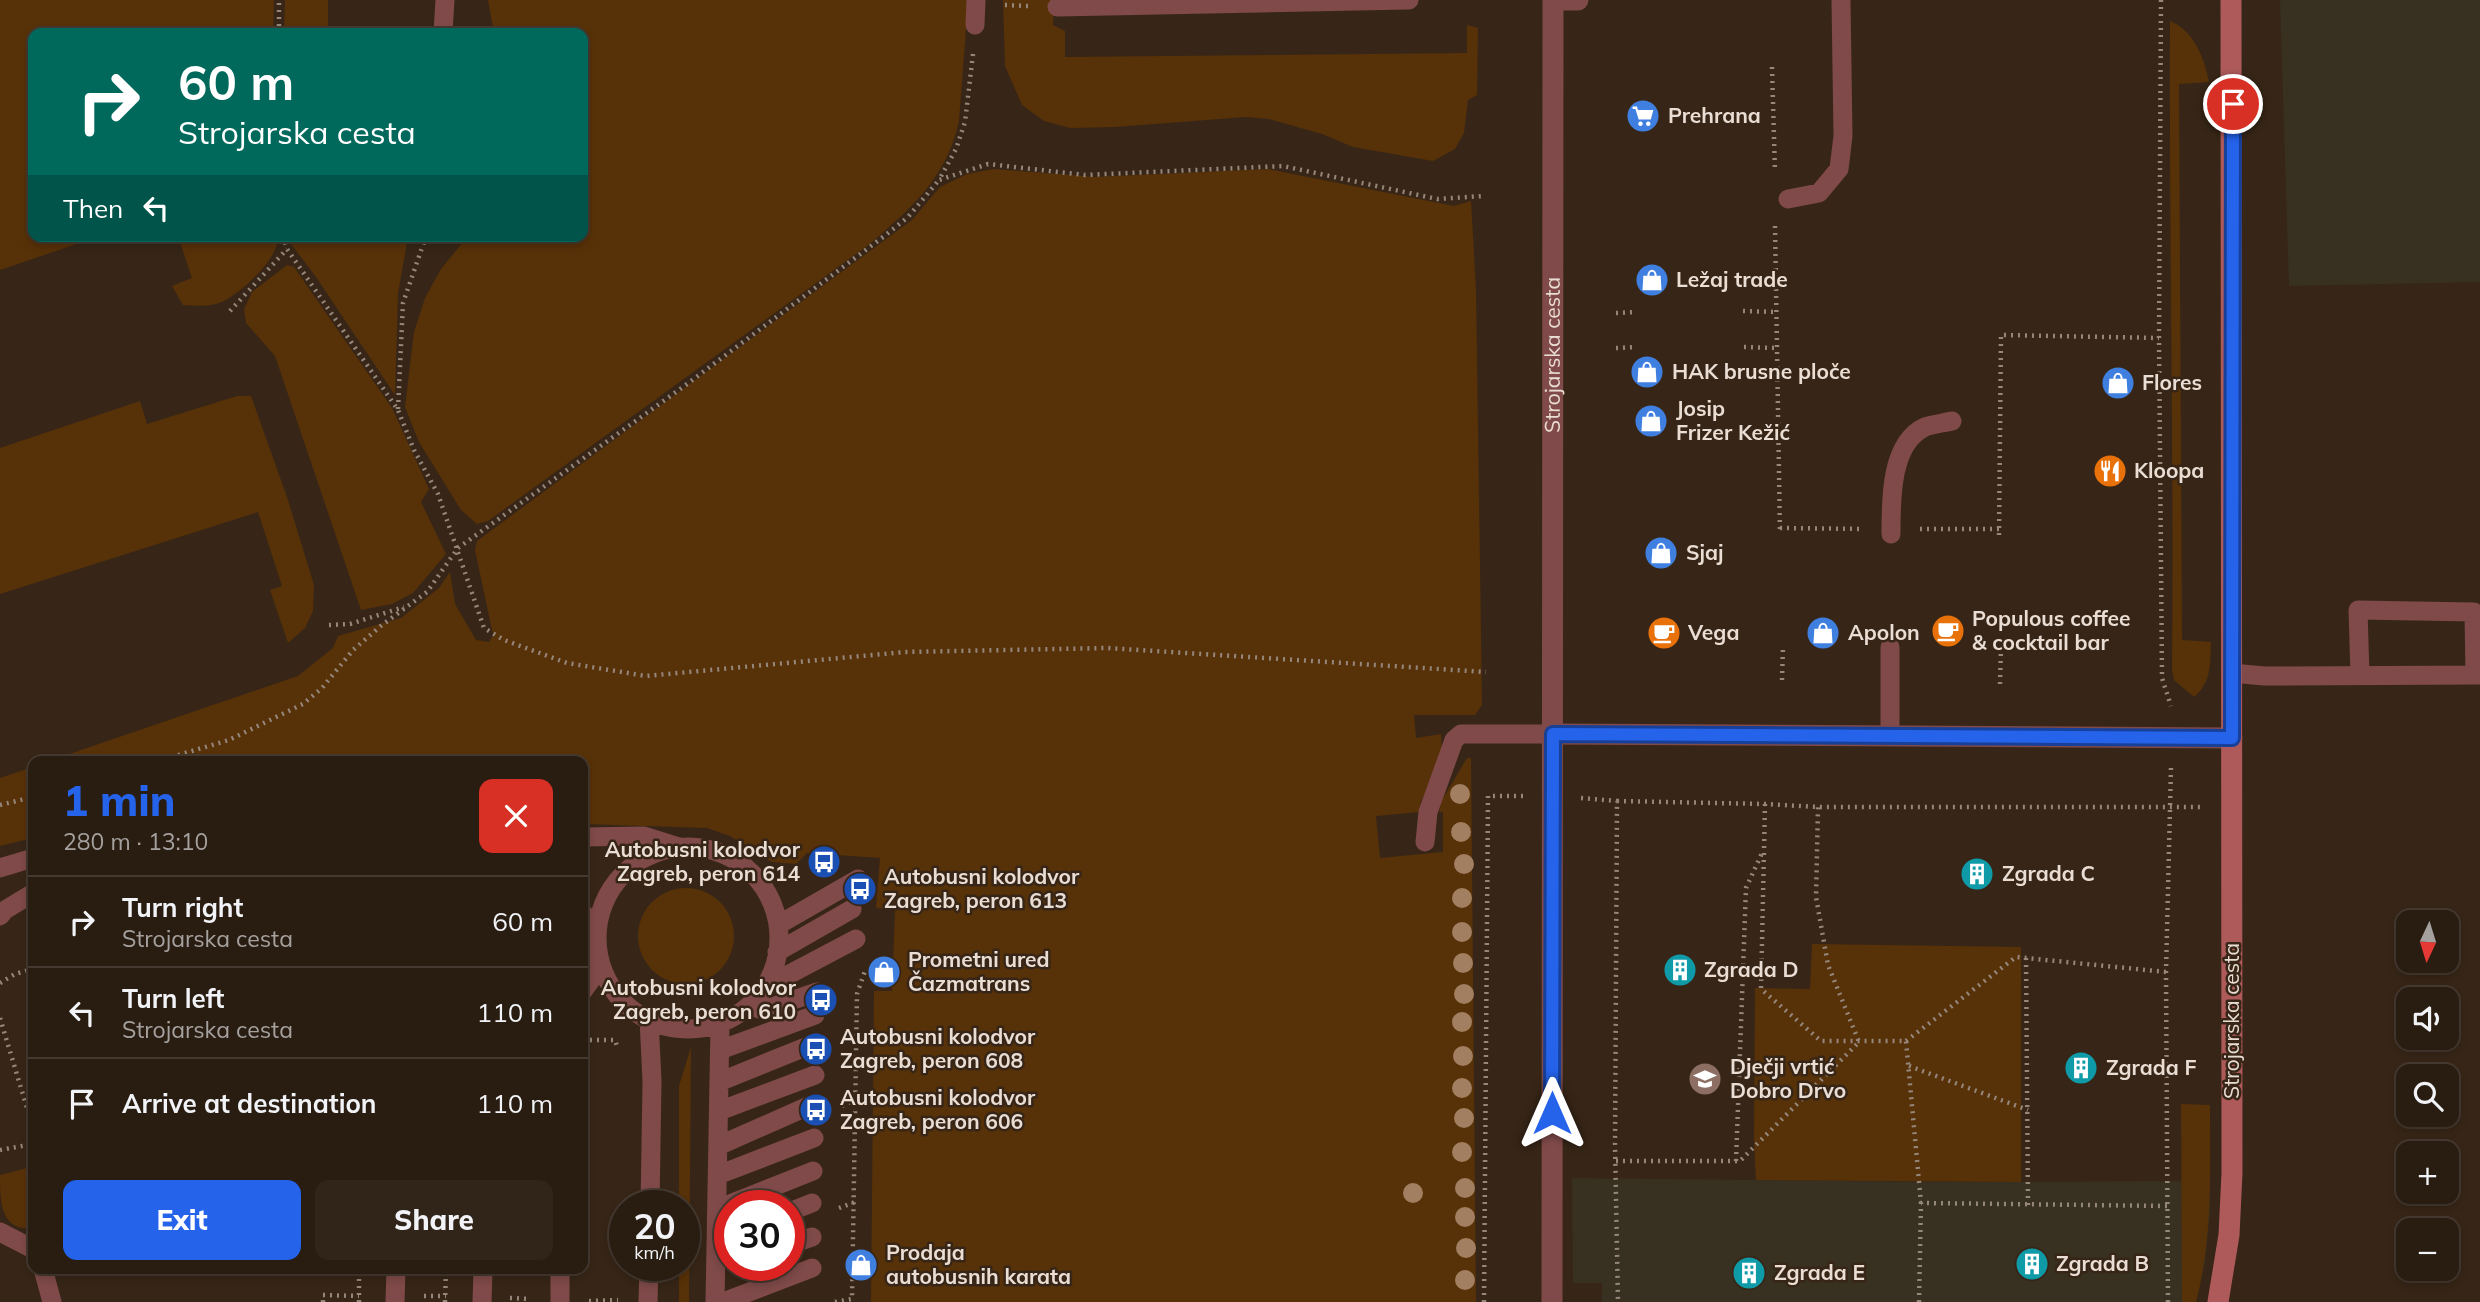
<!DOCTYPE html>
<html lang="en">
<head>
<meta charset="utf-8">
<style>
	:root { --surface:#291c11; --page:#31251a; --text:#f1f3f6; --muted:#a5a19f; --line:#453a31; --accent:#2563eb }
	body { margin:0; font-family:Mulish,sans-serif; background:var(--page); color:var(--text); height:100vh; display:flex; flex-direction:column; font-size:26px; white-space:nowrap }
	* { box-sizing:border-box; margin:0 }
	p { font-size:23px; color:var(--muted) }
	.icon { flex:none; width:38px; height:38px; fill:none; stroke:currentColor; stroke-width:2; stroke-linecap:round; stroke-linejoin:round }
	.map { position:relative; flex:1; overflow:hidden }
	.side { position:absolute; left:28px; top:756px; width:560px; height:518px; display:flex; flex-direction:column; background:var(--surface); border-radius:14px; box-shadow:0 4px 10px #0003,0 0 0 2px var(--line) }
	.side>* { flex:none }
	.banner { position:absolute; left:28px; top:28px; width:560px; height:214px; border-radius:14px; box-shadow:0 4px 10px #0003,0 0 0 2px var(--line); background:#00695c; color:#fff; overflow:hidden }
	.needle { width:46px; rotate:184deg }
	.buttons { position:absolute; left:2396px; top:910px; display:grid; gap:14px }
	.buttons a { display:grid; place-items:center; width:63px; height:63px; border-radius:14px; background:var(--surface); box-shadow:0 4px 10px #0003,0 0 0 2px var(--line); font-size:35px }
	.speed { position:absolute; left:609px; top:1190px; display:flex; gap:14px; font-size:35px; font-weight:700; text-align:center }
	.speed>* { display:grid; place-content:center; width:91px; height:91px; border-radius:50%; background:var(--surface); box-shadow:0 4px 10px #0003,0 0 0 2px var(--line); line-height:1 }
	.speed small { font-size:18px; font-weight:400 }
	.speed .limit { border:10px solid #d22; background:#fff; color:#111 }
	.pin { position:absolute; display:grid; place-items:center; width:60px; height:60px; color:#fff; margin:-30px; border:4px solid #fff; border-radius:50%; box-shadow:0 2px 7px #0007 }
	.me { position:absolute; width:77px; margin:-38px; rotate:0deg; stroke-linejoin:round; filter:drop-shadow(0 0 5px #0008) }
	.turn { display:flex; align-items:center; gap:24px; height:147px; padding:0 35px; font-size:32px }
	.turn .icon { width:91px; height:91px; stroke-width:2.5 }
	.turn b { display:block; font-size:49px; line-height:60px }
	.then { display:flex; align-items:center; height:66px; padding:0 35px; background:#0003; gap:14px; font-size:26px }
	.round { display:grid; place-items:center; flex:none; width:74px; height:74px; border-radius:14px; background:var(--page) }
	.overview { display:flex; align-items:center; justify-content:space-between; height:119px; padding:0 35px }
	h1 { font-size:42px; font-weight:800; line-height:52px; color:var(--accent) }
	.primary-button { display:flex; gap:14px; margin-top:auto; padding:14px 35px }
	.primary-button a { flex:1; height:80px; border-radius:14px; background:var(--accent); color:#fff; font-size:28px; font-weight:800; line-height:80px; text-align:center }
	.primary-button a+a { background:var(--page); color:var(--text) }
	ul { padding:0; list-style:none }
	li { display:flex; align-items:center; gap:21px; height:91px; padding:0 35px; border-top:2px solid var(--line) }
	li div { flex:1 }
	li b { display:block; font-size:26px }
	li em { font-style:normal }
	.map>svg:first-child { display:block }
	.commercial { fill:#383020 }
	.green { fill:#573108 }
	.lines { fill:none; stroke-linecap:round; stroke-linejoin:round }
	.path { stroke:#96877c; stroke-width:4.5; stroke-dasharray:2 5; stroke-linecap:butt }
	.lane { stroke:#7f4a49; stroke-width:19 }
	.street { stroke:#7f4a49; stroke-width:21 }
	.secondary { stroke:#ae5a5a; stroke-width:21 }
	.tree { fill:#a27f61 }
	.route-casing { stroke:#184099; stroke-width:18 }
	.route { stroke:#2563eb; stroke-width:12 }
	.labels { text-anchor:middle; stroke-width:5; stroke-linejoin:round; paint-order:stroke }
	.poi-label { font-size:21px; font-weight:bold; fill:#e9ddd4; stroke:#372617; text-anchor:start }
	.street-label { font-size:21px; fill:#e9ddd4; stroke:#372617 }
</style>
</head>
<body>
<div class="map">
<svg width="2480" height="1302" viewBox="0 0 2480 1302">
	<rect width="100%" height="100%" fill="#372617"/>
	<!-- commercial -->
	<path class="commercial" d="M2280,0H2480V282L2289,286Z
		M1572,1178L1931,1182L2210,1181V1213L2205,1262L2196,1302H1602V1283H1573Z"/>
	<!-- green -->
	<path class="green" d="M0,0H274L273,33H33V236H100L0,270Z
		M285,0H328V33H284Z
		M488,0H968V3L959,121C947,178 909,211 867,246L488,521L477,524L461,510L419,442L405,407L414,332L425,298L441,269L468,236H583V33H494Z
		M1003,0H1054L1053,25L1065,31V57L1467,53V25L1478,28L1477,95L1468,100L1464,133L1455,149L1433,161L1353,147L1322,134L1269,119L1246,117L1115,127L1070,128L1044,121L1022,105L1005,66Z
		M2170,21C2194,31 2204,57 2209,82L2179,84L2182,640L2211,642C2210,663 2212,682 2194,697L2174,680L2172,670C2174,453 2169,237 2170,21Z
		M994,169L1095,177L1268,169L1454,206L1471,201L1476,289L1482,705L1475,715H1414L1416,738L1441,734L1442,757L1420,804L1419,812L1376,816L1380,858L1443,852V812H1439L1442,800L1467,758H1471L1476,1302H871L874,991H892L895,910L876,908L880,858L807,853L796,864L772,862L730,836L707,828L583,824V761H49L298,676L333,648L338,636L401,618L439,588L450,572L455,604L476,640L489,642L493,635L475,550L477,541L912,220L940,187L967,174Z
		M178,236H278C280,258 241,293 222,302C210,307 195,306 183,305L172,286L192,278Z
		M289,236H408L398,294L395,395L316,277L291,244Z
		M287,265L294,267L392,408L429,489L421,502L446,554L413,593L392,604L361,610L275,356L246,323L244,309L252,292Z
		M237,396H251L287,497L314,585L313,611L305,628L288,643L270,590L282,586L258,512L0,594V448L140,401L147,424Z
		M33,767V838L0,846V778Z
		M638 936a48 48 0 1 1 96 0a48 48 0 1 1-96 0Z
		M1812,944L2021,947V1182L1756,1180L1754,1140L1755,988L1810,989Z
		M691,1047L689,1302H679V1265H684V1206H679V1086Z
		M2181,1104L2210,1105C2210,1171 2213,1237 2196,1302H2182Z
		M31,1167L33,1176V1228C0,1232 0,1200 0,1175Z"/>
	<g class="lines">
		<!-- path -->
		<path class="path" d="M2161,0L2159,338L2162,678L2171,706
			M1005,5L1028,6
			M279,33V0
			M973,54L965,122L956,149L939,180L988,164L1085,175L1283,166L1437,199L1483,196
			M1772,67L1775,172
			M1775,226L1780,534
			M283,236L287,249L398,410L414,450L438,494L484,628L504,640L567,663L646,676L905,652L1107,648L1486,672
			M230,311L287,249
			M1743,311L1777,312
			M1616,313L1636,312
			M1744,347L1777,348
			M1616,348L1636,347
			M398,409L403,303L426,236
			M1780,528L1863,529
			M1920,529H1999
			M1999,535L2001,335L2159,338
			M329,625L350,624L404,607
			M1782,680L1783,646
			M2000,684L2001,647
			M158,761L229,740L303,704L322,688L353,650L382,625L427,592L458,548L683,387L887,234L908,217L939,180
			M1581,798L1617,801L1615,1144L1618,1302
			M1617,801L1765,804L1818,807H2203
			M1765,804L1761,989L1821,1041H1906L1921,1203
			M0,805L33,797
			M2026,958L2028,1205
			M0,983L15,974L33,969
			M0,1018L33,1128
			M583,1040H615L618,1049
			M1906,1041L2016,957L2166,972
			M841,1043L856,1036
			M1909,1066L2028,1110
			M842,1106L857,1099
			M0,1150L33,1144
			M1616,1161H1740L1859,1042L1828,965L1816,897L1818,807
			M1736,1161L1746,888L1762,853
			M839,1208L855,1202
			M424,1296H446
			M510,1298L530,1299
			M589,1301L618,1300
			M323,1302V1295L359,1296
			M359,1302V1269
			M445,1302L446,1269
			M835,1302L852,1299L857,994L866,968
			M1484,1302L1488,796H1523
			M1919,1302L1921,1203L2169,1206
			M2168,1302L2166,972L2171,767"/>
		<!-- lane -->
		<path class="lane" d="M1057,7L1409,0
			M975,25L976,0
			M443,33L445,0
			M1788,199L1819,193L1839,169L1843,136L1841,0
			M1891,534C1891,501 1890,443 1925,427C1933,424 1944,423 1952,421
			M1890,647V736
			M2232,673L2264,676L2480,675
			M2360,675L2358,610L2474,612L2475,675
			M583,837L644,836L679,847
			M1425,842L1428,812L1454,740L1461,734H1553
			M597 938a91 91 0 1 1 182 0a91 91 0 1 1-182 0Z
			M0,868L33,858
			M583,913L597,938L583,947
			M0,916L5,910L33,893
			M778,925L858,879
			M777,952L852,909
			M767,986L856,939
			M583,991L593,977L598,962
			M750,1006L763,1010L817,992
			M649,1019L652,1081L650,1206
			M720,1050L815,1015
			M719,1082L813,1044
			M719,1111L815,1075
			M718,1146L813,1104
			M718,1175L814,1138
			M717,1209L813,1171
			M789,1212L812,1203
			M0,1232L33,1249
			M789,1245L812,1237
			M43,1269L52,1302
			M395,1302L396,1269
			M482,1302L483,1269
			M560,1302V1269
			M648,1302L649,1265
			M715,1302L720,1024
			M723,1302L812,1268"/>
		<!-- street -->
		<g class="street">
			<path d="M1553,734L2232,738"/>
			<path id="s1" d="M1552,1302L1553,0H1578"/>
		</g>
		<!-- secondary -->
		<path class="secondary" d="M2218,1302L2229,1235L2232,1173L2231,0"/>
	</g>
	<!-- trees -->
	<g class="tree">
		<circle cx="1460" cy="794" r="10"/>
		<circle cx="1461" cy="832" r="10"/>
		<circle cx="1464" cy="864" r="10"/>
		<circle cx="1462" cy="898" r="10"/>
		<circle cx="1462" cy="932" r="10"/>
		<circle cx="1463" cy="963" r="10"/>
		<circle cx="1464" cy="994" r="10"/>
		<circle cx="1462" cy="1022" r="10"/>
		<circle cx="1463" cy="1056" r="10"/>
		<circle cx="1462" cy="1088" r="10"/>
		<circle cx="1464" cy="1118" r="10"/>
		<circle cx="1462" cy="1152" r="10"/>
		<circle cx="1465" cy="1188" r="10"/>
		<circle cx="1413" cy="1193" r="10"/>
		<circle cx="1465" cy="1217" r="10"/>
		<circle cx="1466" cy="1248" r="10"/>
		<circle cx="1465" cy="1280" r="10"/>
	</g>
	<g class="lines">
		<defs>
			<path id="route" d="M1552,1113L1553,734L2232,738L2233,104"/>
		</defs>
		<!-- route casing -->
		<use href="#route" class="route-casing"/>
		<!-- route -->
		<use href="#route" class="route"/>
	</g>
	<!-- icons -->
	<defs>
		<symbol id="supermarket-disc" viewBox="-11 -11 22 22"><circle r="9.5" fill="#3f7fe0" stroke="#372617"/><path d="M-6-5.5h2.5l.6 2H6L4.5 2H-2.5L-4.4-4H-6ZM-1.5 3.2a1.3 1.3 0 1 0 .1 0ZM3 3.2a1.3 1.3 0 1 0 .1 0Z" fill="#fff"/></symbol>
		<symbol id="shop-disc" viewBox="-11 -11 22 22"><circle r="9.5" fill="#3f7fe0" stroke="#372617"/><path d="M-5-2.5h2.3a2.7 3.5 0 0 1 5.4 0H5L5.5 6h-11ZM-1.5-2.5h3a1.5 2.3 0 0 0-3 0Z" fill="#fff"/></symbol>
		<symbol id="restaurant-disc" viewBox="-11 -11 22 22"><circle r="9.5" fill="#e8710a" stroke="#372617"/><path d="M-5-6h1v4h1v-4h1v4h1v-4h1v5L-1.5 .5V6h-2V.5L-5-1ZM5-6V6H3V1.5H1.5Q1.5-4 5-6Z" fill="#fff"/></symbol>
		<symbol id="cafe-disc" viewBox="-11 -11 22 22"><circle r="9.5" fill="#e8710a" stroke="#372617"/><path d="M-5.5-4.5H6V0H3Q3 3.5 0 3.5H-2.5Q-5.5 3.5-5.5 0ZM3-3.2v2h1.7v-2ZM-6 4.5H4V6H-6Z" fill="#fff"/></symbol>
		<symbol id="bus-disc" viewBox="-11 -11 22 22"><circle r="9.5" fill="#1a4fb4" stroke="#372617"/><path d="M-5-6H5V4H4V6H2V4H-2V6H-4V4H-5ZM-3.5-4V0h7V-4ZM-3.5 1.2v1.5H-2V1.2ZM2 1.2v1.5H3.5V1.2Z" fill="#fff"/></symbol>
		<symbol id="building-disc" viewBox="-11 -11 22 22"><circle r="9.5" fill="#0f9aa8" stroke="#372617"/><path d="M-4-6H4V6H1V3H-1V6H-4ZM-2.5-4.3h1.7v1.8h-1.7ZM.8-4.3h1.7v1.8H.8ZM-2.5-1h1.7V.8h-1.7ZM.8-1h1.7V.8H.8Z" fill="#fff"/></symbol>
		<symbol id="school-disc" viewBox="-11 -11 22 22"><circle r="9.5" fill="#8d6e63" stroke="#372617"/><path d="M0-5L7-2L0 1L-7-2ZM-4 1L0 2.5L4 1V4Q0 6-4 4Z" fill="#fff"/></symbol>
	</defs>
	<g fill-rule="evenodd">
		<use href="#supermarket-disc" x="1624" y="97" width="38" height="38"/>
		<use href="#shop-disc" x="1633" y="261" width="38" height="38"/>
		<use href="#shop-disc" x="1628" y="353" width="38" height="38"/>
		<use href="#shop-disc" x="2099" y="364" width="38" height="38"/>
		<use href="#shop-disc" x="1632" y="402" width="38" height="38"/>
		<use href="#restaurant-disc" x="2091" y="452" width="38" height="38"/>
		<use href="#shop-disc" x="1642" y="534" width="38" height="38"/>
		<use href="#cafe-disc" x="1929" y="612" width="38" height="38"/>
		<use href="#cafe-disc" x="1645" y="614" width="38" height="38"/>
		<use href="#shop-disc" x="1804" y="614" width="38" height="38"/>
		<use href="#bus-disc" x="805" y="843" width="38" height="38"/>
		<use href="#building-disc" x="1958" y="855" width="38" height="38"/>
		<use href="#bus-disc" x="841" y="870" width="38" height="38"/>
		<use href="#building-disc" x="1661" y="951" width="38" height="38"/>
		<use href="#shop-disc" x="865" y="953" width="38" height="38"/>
		<use href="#bus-disc" x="802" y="981" width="38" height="38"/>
		<use href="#bus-disc" x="797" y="1030" width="38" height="38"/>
		<use href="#building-disc" x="2062" y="1049" width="38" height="38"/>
		<use href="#school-disc" x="1686" y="1060" width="38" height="38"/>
		<use href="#bus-disc" x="797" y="1091" width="38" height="38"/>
		<use href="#building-disc" x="2013" y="1245" width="38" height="38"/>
		<use href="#shop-disc" x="842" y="1246" width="38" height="38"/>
		<use href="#building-disc" x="1730" y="1254" width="38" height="38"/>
	</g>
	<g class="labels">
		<!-- poi labels -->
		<g class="poi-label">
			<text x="1668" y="123">Prehrana</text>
			<text x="1676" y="287">Ležaj trade</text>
			<text x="1672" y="379">HAK brusne ploče</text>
			<text x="2142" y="390">Flores</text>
			<text x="1676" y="416">Josip<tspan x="1676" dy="24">Frizer Kežić</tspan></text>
			<text x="2134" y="478">Kloopa</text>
			<text x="1686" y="560">Sjaj</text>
			<text x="1972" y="626">Populous coffee<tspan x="1972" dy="24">&amp; cocktail bar</tspan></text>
			<text x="1688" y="640">Vega</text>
			<text x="1848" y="640">Apolon</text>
			<text x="800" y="857" text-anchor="end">Autobusni kolodvor<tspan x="800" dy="24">Zagreb, peron 614</tspan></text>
			<text x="2002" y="881">Zgrada C</text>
			<text x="884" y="884">Autobusni kolodvor<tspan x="884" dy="24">Zagreb, peron 613</tspan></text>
			<text x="908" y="967">Prometni ured<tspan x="908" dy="24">Čazmatrans</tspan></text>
			<text x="1704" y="977">Zgrada D</text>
			<text x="796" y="995" text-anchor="end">Autobusni kolodvor<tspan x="796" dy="24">Zagreb, peron 610</tspan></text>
			<text x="840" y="1044">Autobusni kolodvor<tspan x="840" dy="24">Zagreb, peron 608</tspan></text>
			<text x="1730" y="1074">Dječji vrtić<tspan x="1730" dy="24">Dobro Drvo</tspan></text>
			<text x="2106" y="1075">Zgrada F</text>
			<text x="840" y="1105">Autobusni kolodvor<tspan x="840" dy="24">Zagreb, peron 606</tspan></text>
			<text x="886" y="1260">Prodaja<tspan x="886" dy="24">autobusnih karata</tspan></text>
			<text x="2056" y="1271">Zgrada B</text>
			<text x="1774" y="1280">Zgrada E</text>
		</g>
		<!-- street labels -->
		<g class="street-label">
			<text dy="7" stroke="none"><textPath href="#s1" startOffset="947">Strojarska cesta</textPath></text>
			<text transform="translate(2232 1021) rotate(-90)" y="7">Strojarska cesta</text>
		</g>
	</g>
</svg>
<div class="buttons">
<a><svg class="needle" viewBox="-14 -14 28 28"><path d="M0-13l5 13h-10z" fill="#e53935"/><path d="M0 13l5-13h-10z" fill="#a5a19f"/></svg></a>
<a><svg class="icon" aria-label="sound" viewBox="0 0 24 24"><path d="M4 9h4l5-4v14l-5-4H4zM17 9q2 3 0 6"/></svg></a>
<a><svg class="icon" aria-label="search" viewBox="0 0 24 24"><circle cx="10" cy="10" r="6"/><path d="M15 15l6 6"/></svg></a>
<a>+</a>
<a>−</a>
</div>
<div class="speed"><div>20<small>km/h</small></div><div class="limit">30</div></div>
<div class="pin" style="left:2233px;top:104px;background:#d93025"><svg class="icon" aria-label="arrive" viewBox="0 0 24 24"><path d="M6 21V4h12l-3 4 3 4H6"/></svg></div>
<svg class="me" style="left:1552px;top:1113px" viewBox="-20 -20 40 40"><path d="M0-17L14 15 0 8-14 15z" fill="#2563eb" stroke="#fff" stroke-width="4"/></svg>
<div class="banner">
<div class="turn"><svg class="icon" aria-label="right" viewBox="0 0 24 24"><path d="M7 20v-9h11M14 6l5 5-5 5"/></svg><div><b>60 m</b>Strojarska cesta</div></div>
<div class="then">Then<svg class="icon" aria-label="left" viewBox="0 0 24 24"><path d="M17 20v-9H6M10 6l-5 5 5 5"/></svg></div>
</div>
<section class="side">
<div class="overview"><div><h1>1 min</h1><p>280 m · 13:10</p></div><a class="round" style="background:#d93025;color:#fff"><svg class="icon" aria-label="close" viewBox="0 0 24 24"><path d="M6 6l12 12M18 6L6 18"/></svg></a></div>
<ul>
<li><svg class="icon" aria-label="right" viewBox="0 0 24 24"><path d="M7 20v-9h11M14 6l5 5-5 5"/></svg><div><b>Turn right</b><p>Strojarska cesta</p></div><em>60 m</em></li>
<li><svg class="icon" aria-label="left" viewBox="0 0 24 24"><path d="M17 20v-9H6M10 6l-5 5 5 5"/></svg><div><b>Turn left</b><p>Strojarska cesta</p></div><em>110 m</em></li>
<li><svg class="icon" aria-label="arrive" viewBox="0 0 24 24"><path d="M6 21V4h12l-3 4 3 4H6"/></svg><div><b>Arrive at destination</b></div><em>110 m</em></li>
</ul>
<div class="primary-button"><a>Exit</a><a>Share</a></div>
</section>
</div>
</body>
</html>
